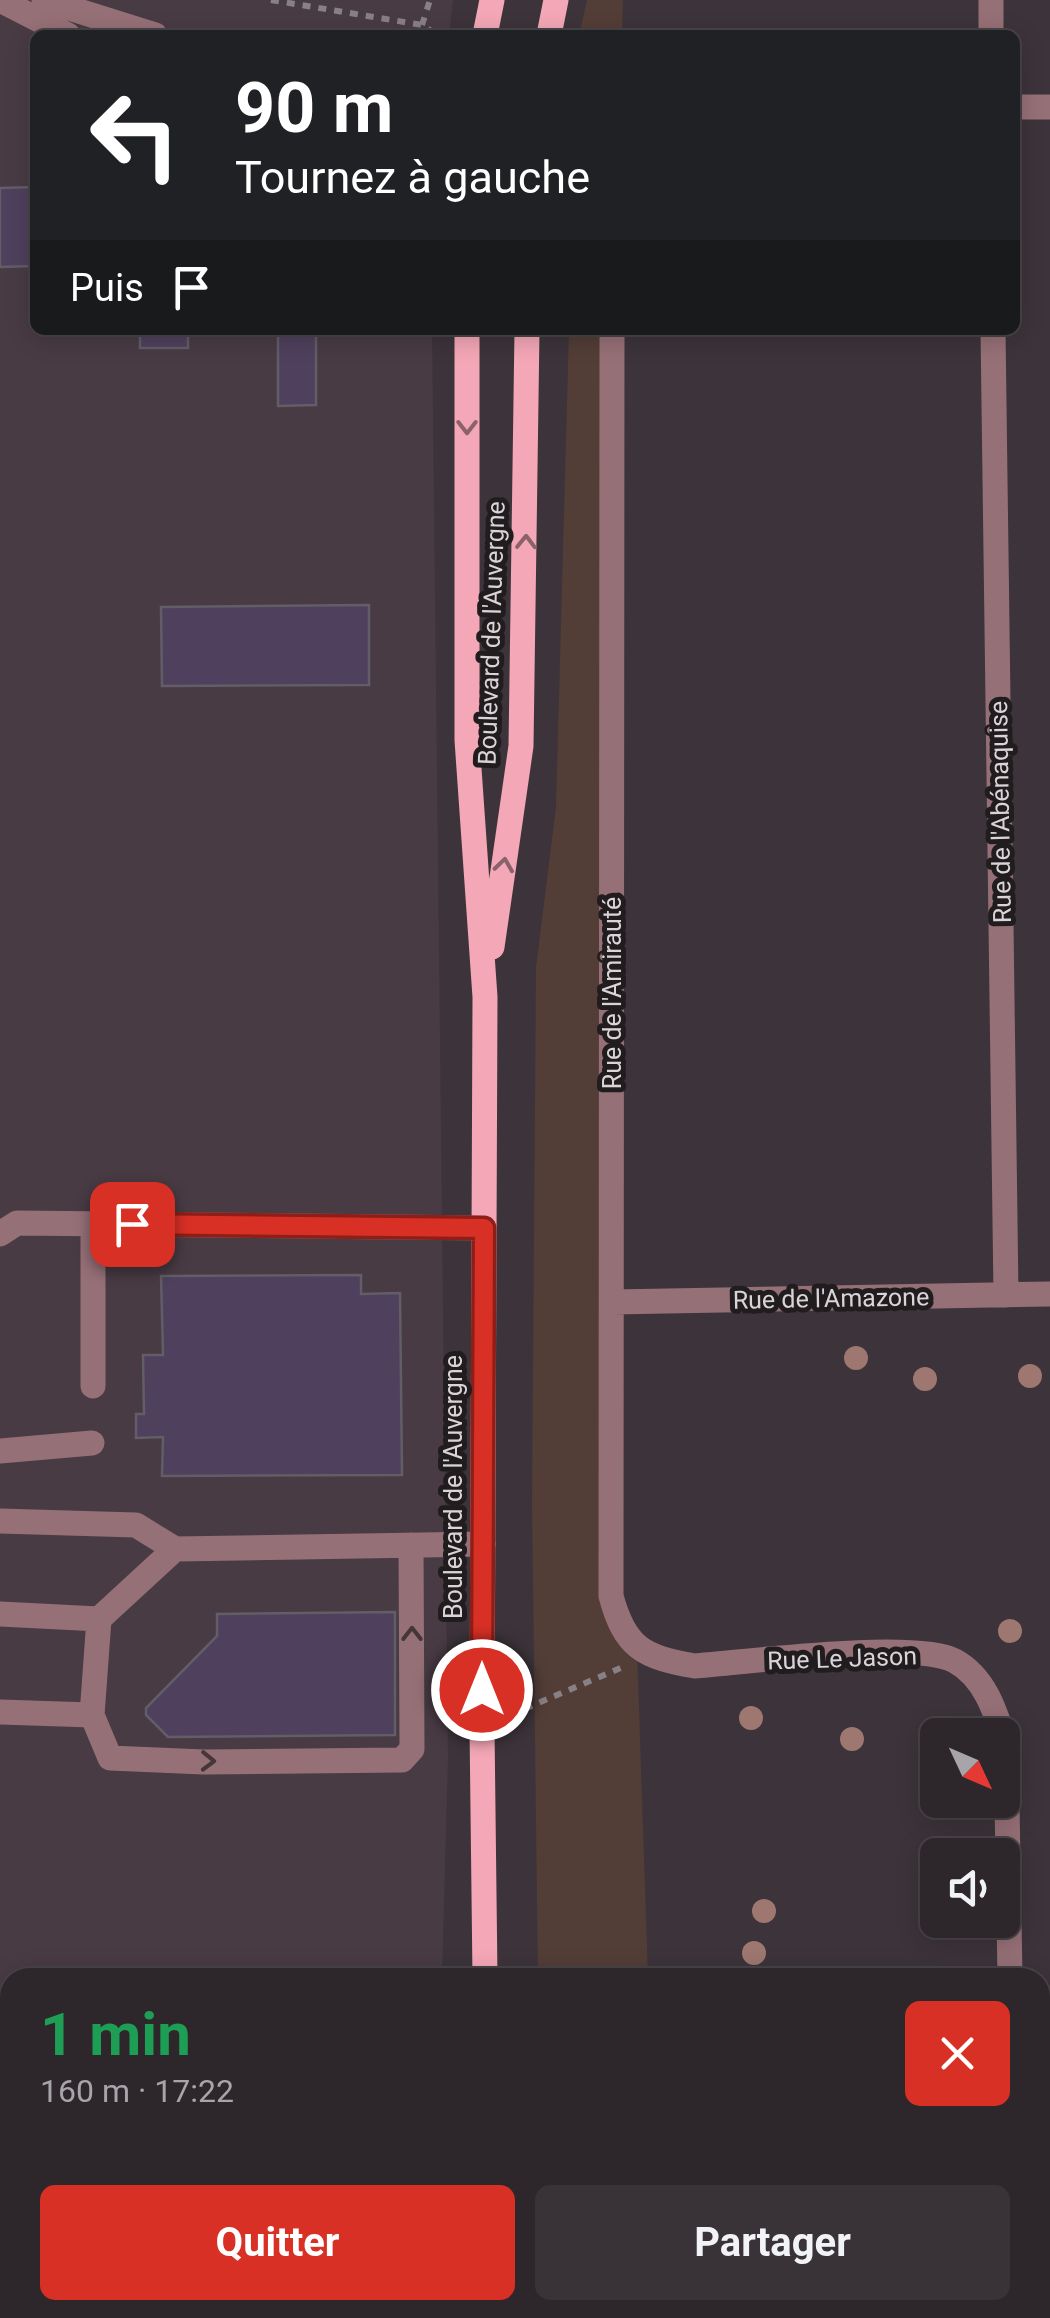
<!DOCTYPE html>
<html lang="fr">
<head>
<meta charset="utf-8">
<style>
	:root { --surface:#2d272c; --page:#393338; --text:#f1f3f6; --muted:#a7a5a9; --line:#484448; --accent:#d93025 }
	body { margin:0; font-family:Roboto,sans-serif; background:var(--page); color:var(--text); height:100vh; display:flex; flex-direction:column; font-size:38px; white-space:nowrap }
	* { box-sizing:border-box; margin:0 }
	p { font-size:32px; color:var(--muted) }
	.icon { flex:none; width:55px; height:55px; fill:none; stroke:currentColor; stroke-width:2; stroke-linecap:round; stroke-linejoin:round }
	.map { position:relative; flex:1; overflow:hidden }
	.details { position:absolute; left:0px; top:1968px; width:1050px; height:352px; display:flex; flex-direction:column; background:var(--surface); border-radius:30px 30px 0 0; box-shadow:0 5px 25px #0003,0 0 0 2px var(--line) }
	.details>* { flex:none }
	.guide { position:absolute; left:30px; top:30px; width:990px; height:305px; border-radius:15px; box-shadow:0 5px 25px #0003,0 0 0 2px var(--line); background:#202124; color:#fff; overflow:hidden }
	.needle { width:65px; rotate:134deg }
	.buttons { position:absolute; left:920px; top:1718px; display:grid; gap:20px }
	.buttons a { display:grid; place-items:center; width:100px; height:100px; border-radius:15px; background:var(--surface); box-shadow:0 5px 25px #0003,0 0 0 2px var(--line); font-size:50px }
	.pin { position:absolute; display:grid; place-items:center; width:85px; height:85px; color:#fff; margin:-42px; border-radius:20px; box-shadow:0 5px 15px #0006 }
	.me { position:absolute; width:110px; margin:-55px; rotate:0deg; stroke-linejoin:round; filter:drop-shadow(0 0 8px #0008) }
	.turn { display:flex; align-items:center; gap:35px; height:210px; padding:0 40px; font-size:45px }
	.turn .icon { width:130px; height:130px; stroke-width:2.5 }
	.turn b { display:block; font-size:70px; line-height:85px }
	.then { display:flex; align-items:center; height:95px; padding:0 40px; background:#0003; gap:20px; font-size:38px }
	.round { display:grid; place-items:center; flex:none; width:105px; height:105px; border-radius:15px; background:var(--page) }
	.overview { display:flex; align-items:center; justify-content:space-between; height:170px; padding:0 40px }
	h1 { font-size:60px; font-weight:700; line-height:75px; color:#1e9e55 }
	.action { display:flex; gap:20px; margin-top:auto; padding:20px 40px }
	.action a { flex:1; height:115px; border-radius:15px; background:var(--accent); color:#fff; font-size:40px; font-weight:700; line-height:115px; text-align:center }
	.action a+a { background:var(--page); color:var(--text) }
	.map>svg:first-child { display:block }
	.built { fill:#493b44 }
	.green { fill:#533d37 }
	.building { fill:#4f415d; stroke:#625d66; stroke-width:2.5 }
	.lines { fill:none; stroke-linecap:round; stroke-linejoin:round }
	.path { stroke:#878085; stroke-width:6; stroke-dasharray:8 8; stroke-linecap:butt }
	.minor { stroke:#967077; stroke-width:25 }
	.major { stroke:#f4a7b6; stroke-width:25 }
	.tree { fill:#9d7770 }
	.oneway { stroke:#8a626a }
	.oneway2 { stroke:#443639 }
	.route-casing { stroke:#8d1f18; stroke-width:25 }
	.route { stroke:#d93025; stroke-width:18 }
	.labels { text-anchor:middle; stroke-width:10; stroke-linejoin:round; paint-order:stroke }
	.street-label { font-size:25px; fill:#dad4d8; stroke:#211d1f }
</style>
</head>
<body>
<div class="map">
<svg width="1050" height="2318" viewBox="0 0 1050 2318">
	<rect width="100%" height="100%" fill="#3c343a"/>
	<!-- built -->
	<path class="built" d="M0,0H453L449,35H35V330H432L448,1756L442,1977L10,1978V2310H459L460,2318H0Z"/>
	<!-- green -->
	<path class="green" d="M587,0H623L622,35H579Z
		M569,330H612L611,1596L637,1649L648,1977L538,1978L532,1503L536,968L556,807Z"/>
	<!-- building -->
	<path class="building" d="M33,187L34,266L0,267V188Z
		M140,330H188V348H140Z
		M278,332H316V405L278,406Z
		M369,605V685L162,686L161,607Z
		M361,1275V1294L400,1293L402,1475L162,1476L163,1437L136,1438V1414H144L143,1355H163L161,1276Z
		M395,1612V1735L168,1737L146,1715V1708L217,1636V1614Z
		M133,2310H419V2318H133Z"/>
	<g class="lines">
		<!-- path -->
		<path class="path" d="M271,0L422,25L438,35
			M422,25L430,0
			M510,1715L623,1667"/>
		<!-- minor -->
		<path class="minor" d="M0,0L68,35
			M44,0L155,35
			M991,35V0
			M1015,107H1050
			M612,330L611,1596C625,1648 643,1657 695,1666C747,1662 916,1640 955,1661C986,1678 996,1714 1006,1745L1010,1978
			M993,330L1006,1295
			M93,1224V1386
			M0,1234L17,1223L484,1228
			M612,1302L1050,1294
			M0,1451L92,1443
			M0,1521L136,1525L175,1549
			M411,1545L412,1749L402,1760L204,1762L110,1758L92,1715L99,1619L175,1549L483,1544
			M0,1614L99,1619
			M0,1712L92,1715
			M1015,2310V2318"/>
		<!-- major -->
		<path class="major" d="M485,35L492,0
			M549,35L556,0
			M467,330V740L485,997L482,1727L485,1978
			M492,947L521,746L527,330
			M503,2310L505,2318"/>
	</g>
	<!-- trees -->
	<g class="tree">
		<circle cx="856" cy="1358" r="12"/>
		<circle cx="1030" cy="1376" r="12"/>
		<circle cx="925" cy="1379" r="12"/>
		<circle cx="1010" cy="1631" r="12"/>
		<circle cx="751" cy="1718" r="12"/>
		<circle cx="852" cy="1739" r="12"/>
		<circle cx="764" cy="1911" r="12"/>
		<circle cx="754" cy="1953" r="12"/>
	</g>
	<!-- one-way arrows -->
	<defs><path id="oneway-chevron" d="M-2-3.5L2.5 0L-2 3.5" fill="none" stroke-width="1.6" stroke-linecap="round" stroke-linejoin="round" transform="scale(2.5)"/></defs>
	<g class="oneway">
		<use href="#oneway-chevron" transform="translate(467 427) rotate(90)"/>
		<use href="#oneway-chevron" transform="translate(526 542) rotate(-89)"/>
		<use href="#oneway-chevron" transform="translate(504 865) rotate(-82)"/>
	</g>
	<g class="oneway2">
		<use href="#oneway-chevron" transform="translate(412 1634) rotate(-90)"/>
		<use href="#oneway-chevron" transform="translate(208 1761) rotate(1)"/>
	</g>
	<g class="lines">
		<defs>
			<path id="route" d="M132,1224L484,1228L482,1690"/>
		</defs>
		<!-- route casing -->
		<use href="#route" class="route-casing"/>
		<!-- route -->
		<use href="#route" class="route"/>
	</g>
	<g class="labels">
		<!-- street labels -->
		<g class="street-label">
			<text transform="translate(491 633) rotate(-88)" y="9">Boulevard de l'Auvergne</text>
			<text transform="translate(1000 812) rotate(-91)" y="9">Rue de l'Abénaquise</text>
			<text transform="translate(612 993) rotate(-90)" y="9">Rue de l'Amirauté</text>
			<text transform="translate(831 1298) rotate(-1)" y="9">Rue de l'Amazone</text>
			<text transform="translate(453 1487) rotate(-90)" y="9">Boulevard de l'Auvergne</text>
			<text transform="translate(842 1658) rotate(-2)" y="9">Rue Le Jason</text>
		</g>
	</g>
</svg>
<div class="buttons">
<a><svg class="needle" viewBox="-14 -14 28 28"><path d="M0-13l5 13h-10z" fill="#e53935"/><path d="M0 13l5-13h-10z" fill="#a7a5a9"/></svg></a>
<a><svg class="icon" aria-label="sound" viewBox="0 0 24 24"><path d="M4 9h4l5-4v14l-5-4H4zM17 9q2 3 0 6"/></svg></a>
</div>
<div class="pin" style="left:132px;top:1224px;background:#d93025"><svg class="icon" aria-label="arrive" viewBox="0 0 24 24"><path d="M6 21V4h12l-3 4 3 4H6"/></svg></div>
<svg class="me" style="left:482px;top:1690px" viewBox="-20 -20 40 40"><circle r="17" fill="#d93025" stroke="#fff" stroke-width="3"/><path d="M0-11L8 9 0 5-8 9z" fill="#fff"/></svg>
<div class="guide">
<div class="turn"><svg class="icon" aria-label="left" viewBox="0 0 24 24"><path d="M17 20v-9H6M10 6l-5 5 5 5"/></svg><div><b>90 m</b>Tournez à gauche</div></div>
<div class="then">Puis<svg class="icon" aria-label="arrive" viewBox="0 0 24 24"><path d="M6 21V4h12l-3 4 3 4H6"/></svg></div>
</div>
<section class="details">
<div class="overview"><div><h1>1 min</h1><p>160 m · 17:22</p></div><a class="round" style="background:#d93025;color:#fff"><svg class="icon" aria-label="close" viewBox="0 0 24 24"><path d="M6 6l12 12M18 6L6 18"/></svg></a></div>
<div class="action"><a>Quitter</a><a>Partager</a></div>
</section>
</div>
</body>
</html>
